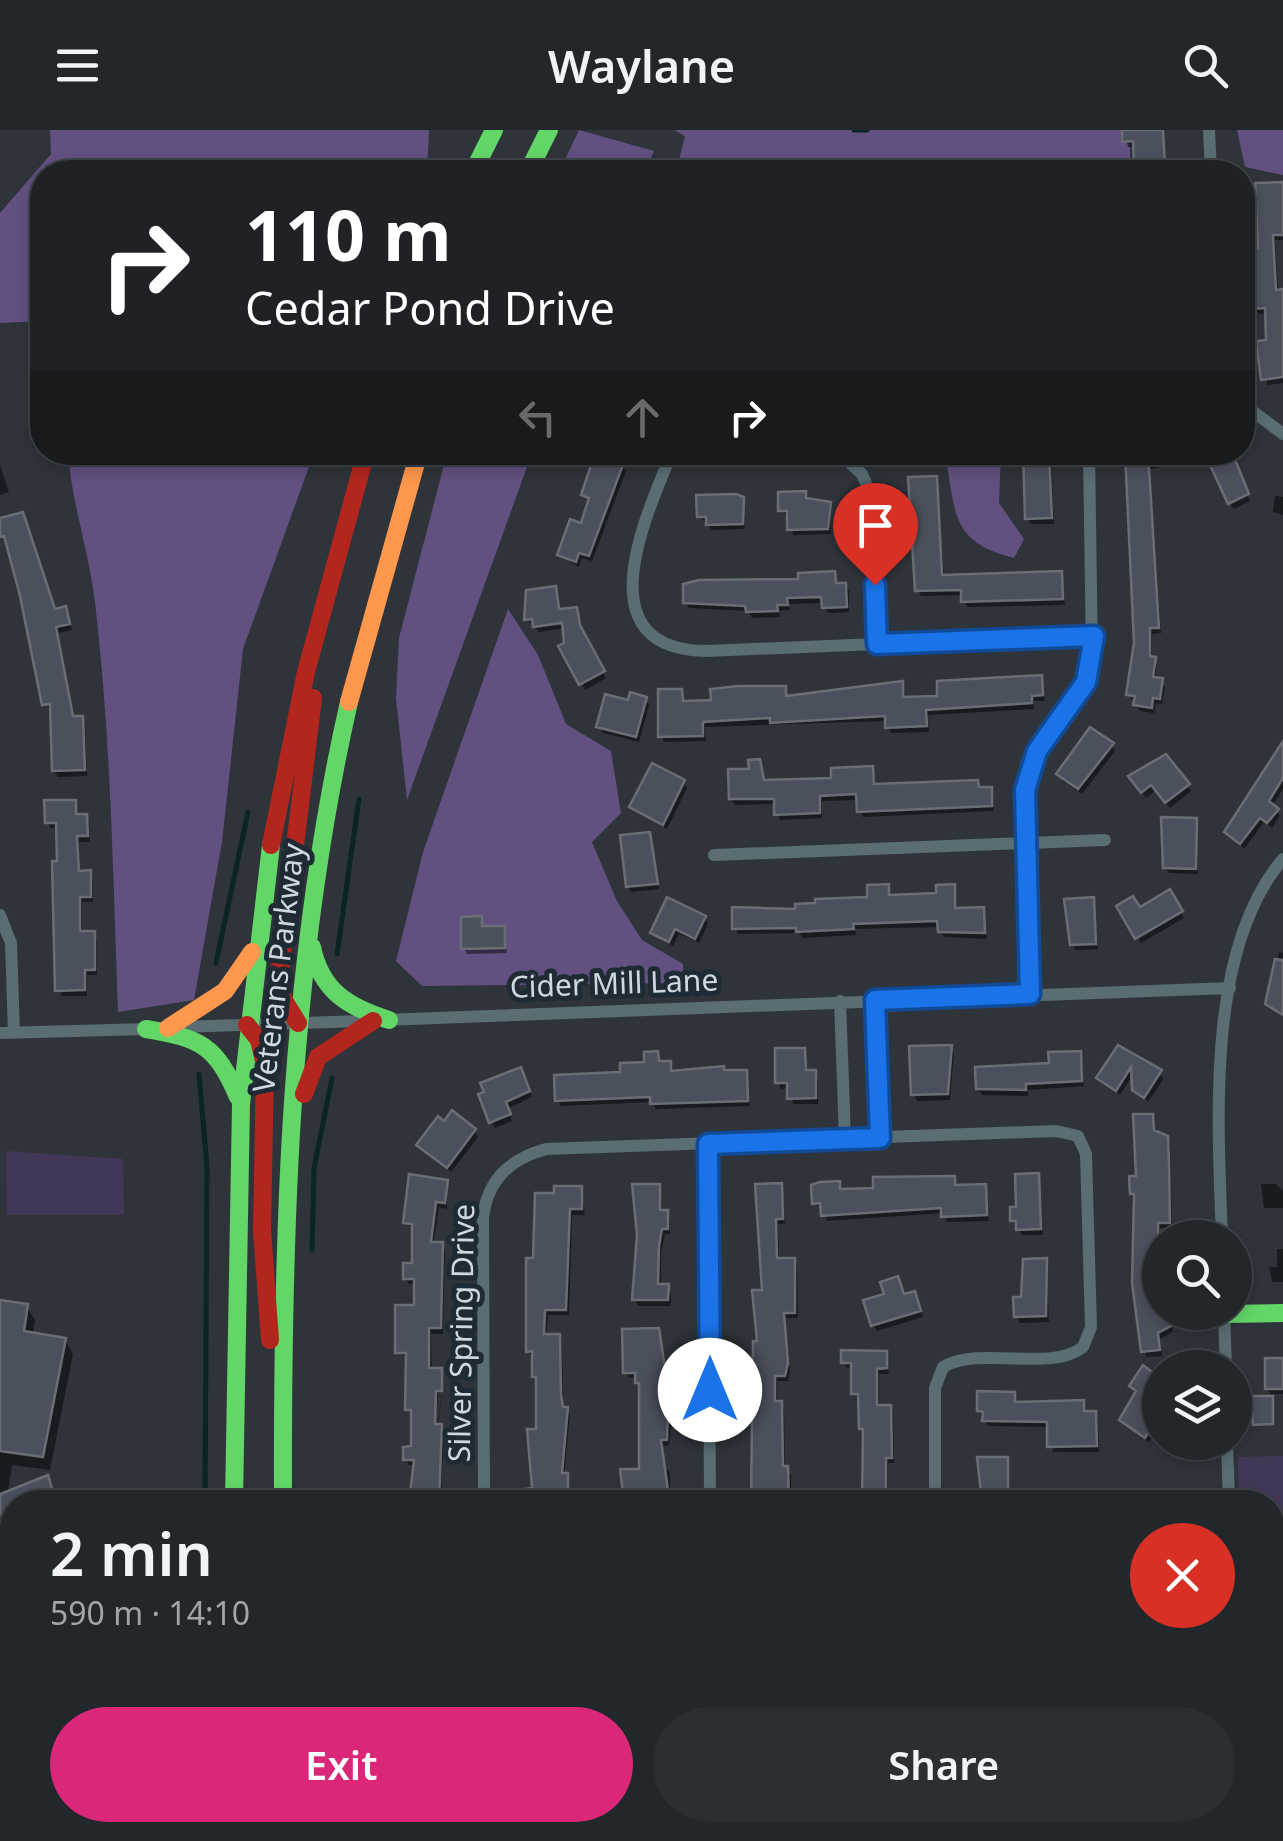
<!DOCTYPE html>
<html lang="en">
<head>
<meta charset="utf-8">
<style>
	:root { --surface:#22272c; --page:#2a2f34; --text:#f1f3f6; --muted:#a2a5a9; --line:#3f4448; --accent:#db2777 }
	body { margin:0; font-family:"Noto Sans",sans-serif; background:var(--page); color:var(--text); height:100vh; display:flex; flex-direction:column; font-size:38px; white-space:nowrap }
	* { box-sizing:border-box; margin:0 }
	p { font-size:32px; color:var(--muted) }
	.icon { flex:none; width:55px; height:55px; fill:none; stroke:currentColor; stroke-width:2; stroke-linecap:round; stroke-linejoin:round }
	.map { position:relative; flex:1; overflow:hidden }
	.panel { position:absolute; left:0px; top:1360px; width:1285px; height:352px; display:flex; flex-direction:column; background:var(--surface); border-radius:40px 40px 0 0; box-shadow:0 5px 15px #0003,0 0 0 2px var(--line) }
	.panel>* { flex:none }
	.hud { position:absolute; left:30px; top:30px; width:1225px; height:305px; border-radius:40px; box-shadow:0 5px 15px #0003,0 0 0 2px var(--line); background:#202124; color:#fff; overflow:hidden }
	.fabs { position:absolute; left:1142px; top:1090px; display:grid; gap:20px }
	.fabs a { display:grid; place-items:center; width:110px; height:110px; border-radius:50%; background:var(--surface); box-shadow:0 5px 15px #0003,0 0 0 2px var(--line); font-size:50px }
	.pin { position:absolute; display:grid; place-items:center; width:85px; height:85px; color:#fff; margin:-102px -42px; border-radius:50% 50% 50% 0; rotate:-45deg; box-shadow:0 0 10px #0007 }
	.pin .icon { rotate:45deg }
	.me { position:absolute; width:110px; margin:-55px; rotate:0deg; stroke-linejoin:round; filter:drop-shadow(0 0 8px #0008) }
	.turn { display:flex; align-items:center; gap:35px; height:210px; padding:0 50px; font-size:45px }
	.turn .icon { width:130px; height:130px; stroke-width:2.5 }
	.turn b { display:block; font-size:70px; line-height:85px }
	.lanes { display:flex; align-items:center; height:95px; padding:0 50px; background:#0003; justify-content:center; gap:50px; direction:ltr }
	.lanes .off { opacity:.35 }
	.round { display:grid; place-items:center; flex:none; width:105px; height:105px; border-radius:52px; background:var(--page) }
	.overview { display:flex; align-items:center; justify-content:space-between; height:170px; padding:0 50px }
	h1 { font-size:60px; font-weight:600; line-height:75px }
	.cta { display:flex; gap:20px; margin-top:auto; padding:20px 50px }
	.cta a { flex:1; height:115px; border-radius:60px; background:var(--accent); color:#fff; font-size:40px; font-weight:600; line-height:115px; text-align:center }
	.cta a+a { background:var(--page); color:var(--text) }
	header { display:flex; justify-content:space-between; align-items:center; height:130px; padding:0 50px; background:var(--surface); font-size:45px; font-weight:600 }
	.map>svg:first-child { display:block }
	.green { fill:#433757 }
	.forest { fill:#625080 }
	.shadow { fill:#0007 }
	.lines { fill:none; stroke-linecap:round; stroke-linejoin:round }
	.stream { stroke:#0a2522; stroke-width:5 }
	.building { fill:#4b505d; stroke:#6a6e74; stroke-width:2.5 }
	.street { stroke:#596d72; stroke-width:12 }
	.fast { stroke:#63d668; stroke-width:18 }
	.slow { stroke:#ff974d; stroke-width:18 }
	.jam { stroke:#b3261e; stroke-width:18 }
	.route-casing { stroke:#114b97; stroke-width:25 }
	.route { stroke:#1a73e8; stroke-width:18 }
	.labels { text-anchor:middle; stroke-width:10; stroke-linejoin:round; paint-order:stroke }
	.street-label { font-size:30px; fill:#d0d8df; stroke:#1e2b35 }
</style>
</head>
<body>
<header><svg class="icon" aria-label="menu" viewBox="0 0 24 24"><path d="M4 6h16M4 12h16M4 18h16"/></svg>Waylane<svg class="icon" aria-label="search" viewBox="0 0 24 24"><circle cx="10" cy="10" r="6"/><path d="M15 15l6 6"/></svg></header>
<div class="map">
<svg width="1283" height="1711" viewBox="0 0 1283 1711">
	<rect width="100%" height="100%" fill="#2e343a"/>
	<!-- green -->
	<path class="green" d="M6,1021L123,1029L124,1085H7Z
		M1283,1326V1587L1273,1588L1272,1372H1239L1238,1327Z
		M0,1621L12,1625V1700H152L147,1711H0Z"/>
	<!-- forest -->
	<path class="forest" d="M50,0H429L427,42H42V191L0,193V83L51,24Z
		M579,0L654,21L645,42H559Z
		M674,0H1129L1131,42H676L685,6Z
		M1237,0H1283V45L1245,37Z
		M68,323H314L243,519L222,712L194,870L118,882C113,745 111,608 95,472C89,422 72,374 68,323Z
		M447,323H532L407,670L396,568L399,508Z
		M945,323H1001L999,373L1024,409L1014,428C949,412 956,381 945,323Z
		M508,479L538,525L566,594L611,621L621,683L592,712L617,771L642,810L683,834L684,853L422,856L396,831L423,722Z"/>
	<!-- shadow -->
	<path class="shadow" d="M1124,0H1164L1165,42H1140L1136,17H1128Z
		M1283,55V110H1275L1278,162H1283V253L1267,255V184H1259L1255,178L1260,121Z
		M600,322H622L618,333L626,341L592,431L582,428L579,437L560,425L582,396L591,372L584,365Z
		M906,322H935L918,337Z
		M1015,322H1051L1054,394H1031L1027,388L1026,334H1018Z
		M1127,322H1171L1172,335L1150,339L1161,503L1152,504V529L1157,535L1155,550L1165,557L1162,574L1156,573L1154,583L1140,581L1129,564L1136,513Z
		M1228,322L1250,371L1234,379L1230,373Z
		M0,335L9,362L0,365Z
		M936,348L944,447L1061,443L1065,475L967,477L964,465L921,466L918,460Z
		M804,364L808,371L830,375L831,404L793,405L789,387L781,381Z
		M1275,366L1283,367V385L1273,382Z
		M743,370L745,399L712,400L699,386Z
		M0,390L55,481L65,479L68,485L72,500L58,503L74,589H82L85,595L87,646L58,647L54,641L52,580L45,574L22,465Z
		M834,444L838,455H845L849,461V482L828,483L824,473L789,474L790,480L779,481L780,487L752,488L748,481L689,478L686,472Z
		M554,459L560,481L576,479L582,503L606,548L585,560L562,517L567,515L565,498L539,502L527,489Z
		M1041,548L1045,571H1034V579L928,585L929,602L891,603L887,591L705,597L706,611L664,612L661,606L681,561L685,573H713L785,559L788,568L902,554L905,570L939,568Z
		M645,569L649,575L639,612L603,603L599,596L630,573Z
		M1112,615L1115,621L1082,664L1063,651L1059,645Z
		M1283,624V659L1272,676L1280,686L1272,698L1264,692L1244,719L1227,702Z
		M759,632L765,652L834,650L872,639L876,657L977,652L981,660L990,659L994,681L863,687L859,670L822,671V688L780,690L776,674L735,675L731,669Z
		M683,652L687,658L667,699L632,677Z
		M1134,652L1188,656L1191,661L1170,678L1156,660L1146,668Z
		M75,672L78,687L86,686L89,693L90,712H79L80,743H89L93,749V772H82V804L93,803L97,809V845H87V866H61L58,698H51L47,692Z
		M1196,691L1198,744L1169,743L1165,737Z
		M649,705L659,759L631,762L628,756Z
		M887,757L891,767L939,766L953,757L957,780L982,779L987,809L944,807L940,797L855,799L856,805L802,808L800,803L738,804L735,798L869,769Z
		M1169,763L1184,788L1141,813L1119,777L1139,780Z
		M1092,770L1098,819L1076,820L1072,814Z
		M705,788L708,794L699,813L679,804L673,816L653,803Z
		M481,789L484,799L503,798L507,823L467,824L464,818Z
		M1279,822L1283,823V887L1268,874Z
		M951,917L954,923L950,970L917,971L914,965Z
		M1118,918L1164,948L1148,972L1135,959L1134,943L1120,965L1099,948Z
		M804,920L807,943L818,949V974H793L790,958L781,959L778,952Z
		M1079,923L1084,956L1028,960V966L982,965L978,959Z
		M657,924L661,934L669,933L673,943L746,942L750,976L656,979L652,972L561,976L558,970L647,934Z
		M523,946L532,967L507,979L512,991L495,998L492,992Z
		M1152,986L1156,1004L1170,1014L1172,1098H1160V1182H1169L1173,1202L1160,1209L1162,1226L1146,1227L1132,1064Z
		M474,1001L478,1007L451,1042L419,1015Z
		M1038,1046L1043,1105H1022L1013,1090Z
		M953,1048L957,1057L984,1056L989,1091L947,1092L944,1083L827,1091L823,1079L815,1073L839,1054L843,1061L876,1060Z
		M447,1052V1079L439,1077L433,1115H442L445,1121L443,1204H431L432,1240L442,1243L432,1307H436L444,1246L438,1297L444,1303L441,1362L445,1372H402V1368H411L416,1335H409L405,1329L413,1319L408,1228L398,1222L417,1177V1154H409L405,1148L415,1136V1099L405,1092Z
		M1261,1054H1276L1283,1061V1078H1264Z
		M780,1055L785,1094H778L779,1130H794L797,1136L798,1188H785L790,1241L788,1251H777V1273L784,1279L785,1339L791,1345V1372H754L755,1214H760Z
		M659,1057L662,1082L670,1089V1104H665L661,1123V1157L671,1163V1176H638L635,1170Z
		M581,1059L585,1085H572L569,1185H548L546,1206H559L562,1212L563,1273L570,1285L564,1346L570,1365H559V1372H528V1361H534L538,1301V1253L529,1221L535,1131L557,1066Z
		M1277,1119H1283V1152H1272L1269,1137H1277Z
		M1046,1130L1049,1192L1020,1193L1016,1187Z
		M887,1166L917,1170L923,1187L877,1201L873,1195Z
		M0,1172L27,1177L35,1190L33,1204L65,1210L73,1224L50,1340L12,1335L8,1363L47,1348L58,1372H12V1456L1,1455L0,1470Z
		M658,1200L662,1228L669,1234L671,1297L669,1315L663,1316V1336L670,1342V1365H661L662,1372H625L622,1342L641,1341V1259L637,1248H629L626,1242Z
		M885,1223L889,1244H879V1278H889L893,1284L894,1333H888V1369L893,1372H865L861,1270L854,1264V1238H847L843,1232Z
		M1283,1231V1264H1271L1267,1258Z
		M1160,1251V1296L1149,1312L1122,1290L1137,1263L1132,1256Z
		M1014,1265L1017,1274L1083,1273L1086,1283H1095L1098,1289L1099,1322H1053L1049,1297L988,1296L979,1281Z
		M1006,1329L1009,1372H983L984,1356Z
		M0,1495L5,1509L0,1524Z
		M392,1700H436L426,1704V1711H393Z"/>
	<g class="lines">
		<!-- stream -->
		<path class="stream" d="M854,0H867
			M337,824L359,669
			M216,833L248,682
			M199,944L207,1037L205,1372
			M312,1120L314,1038L332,948"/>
	</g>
	<!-- building -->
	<path class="building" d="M1122,0H1163L1165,35L1134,37L1133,11L1122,12Z
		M1283,52V105H1273L1276,160L1283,159V247L1261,250L1256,211L1266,210L1265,178L1253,179L1249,134L1251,119L1258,118L1255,53Z
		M1023,322H1049L1052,388L1025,389Z
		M1125,322H1148L1159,498H1150V526L1156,527L1153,547L1163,548L1160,569L1153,568L1152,578L1133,575L1135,566L1126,565L1134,513Z
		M1204,322H1232L1249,364L1228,374Z
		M595,323L624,332L589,426L579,423L576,432L557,425L570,389L581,393L589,368L581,365Z
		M937,346L942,445L1062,441L1063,469L961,472V460L915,461L908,347Z
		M806,361V368L831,372L828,399L787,400V381H778V362Z
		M736,364L744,367L743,394L706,395V387H697L696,365Z
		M23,382L55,479L66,476L70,494L56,497L73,586H83L85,640L52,641L50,574L42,575L20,466L4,406L0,407V388Z
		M835,441L836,453H846L847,477L822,478L821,467L787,468L788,475H777L778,481L746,482L745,476L683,473V454L699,450L798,449V443Z
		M556,456L559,479L577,477L580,495L605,541L579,555L558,516L564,513L562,493L533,497L532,489L524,490L526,460Z
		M1042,545L1043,565L1032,566V573L926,580L927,596L885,598V586L770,593V588L703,592V606L658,607V559H682L683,571L711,570L710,559L738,556H786V566L903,551V567L937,566V551Z
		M630,562L647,567L636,607L596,597L605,564L628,570Z
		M1090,597L1114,613L1078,659L1056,644Z
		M1283,611V648L1269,671L1279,679L1267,693L1260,688L1240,714L1224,702Z
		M1166,624L1190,654L1165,673L1151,655L1141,663L1128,646Z
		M760,629L764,650L831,648V638L873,636L874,654L978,650L979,657H992V676L857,682L856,664L820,666V683L774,685V669H729L728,639H749L748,630Z
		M652,633L685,650L663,695L629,677Z
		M44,670H76V684H87L88,706H77L79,741L91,740V767H80V801H95V840H85V860L55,861L52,731H57L56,693H45Z
		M1161,687L1197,688L1196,739L1163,738Z
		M650,702L658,754L626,757L620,705Z
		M889,754V765L936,763V755L955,754V778L984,777L985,803L938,802L937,791L853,794L854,799L796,802V798L732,799V777L795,779V774L815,773V769L867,767V755Z
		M1170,759L1183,781L1135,809L1116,776L1133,766L1140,777Z
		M667,767L706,786L695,809L675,799L669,812L650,803Z
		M1094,767L1096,814L1070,815L1064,769Z
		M482,786V796H505V818L461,819V787Z
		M1275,829L1283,830V885L1265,874Z
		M952,915L948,964L911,965L909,916Z
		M1118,915L1162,940L1144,968L1132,960L1131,937L1116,961L1096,948Z
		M775,918H805L806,940H816V968L787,969V953H775Z
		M658,921L659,931H671V941L724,936V940H747L748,971L650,974V967L555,971L554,945L620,942V933L644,932V922Z
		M1081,921L1082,951L1026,954V960L976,959L975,937L1049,933L1048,922Z
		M521,937L530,961L506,972L511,984L489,993L478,964L484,962L480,953Z
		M452,980L476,999L447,1038L416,1015L438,986L444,991Z
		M1133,984H1153L1154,1000L1168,1006L1169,1033L1170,1093H1158L1160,1182L1170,1184L1171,1196L1158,1203L1160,1220L1141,1222L1132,1153L1134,1064H1130L1129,1046H1136Z
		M1039,1043L1041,1099L1016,1100V1091H1010V1077H1016L1015,1044Z
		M409,1044L448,1050L445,1073L436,1072L431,1112H443L441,1198H429V1238H442V1261H436L435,1294H442L439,1372H409L414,1330H403V1317L411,1316V1280H405L406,1223H395V1175H414V1149H403V1133H412V1094L403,1093Z
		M955,1046V1055L986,1054L987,1085L941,1087V1078L821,1086L820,1073L812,1074L811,1055L820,1052L840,1051V1059L873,1058V1047Z
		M782,1053L783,1089H776L777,1128H795V1183H784L788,1233L785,1246H775V1271H782L783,1336H788L789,1372H751L753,1211H757L752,1160H762L755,1054Z
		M632,1054H660V1080H668V1099H662L659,1116L658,1154H669L668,1170H632L637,1105Z
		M554,1056H582V1079H570L566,1180H545L544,1204H560L561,1265L563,1277H568L562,1343H568V1359H557V1372H525V1359L532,1358L527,1299H536V1247H532V1221L526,1222V1128H533L535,1063H554Z
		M1047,1128L1046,1186L1014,1187L1013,1167H1021L1023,1129Z
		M898,1146L904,1164L915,1161L921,1181L871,1196L863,1170L884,1164L880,1152Z
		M0,1170L28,1174L24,1201L66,1208L43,1327L0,1321Z
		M659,1198L669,1265L667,1310H661L668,1360H659V1372H624L620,1339H639V1253H635V1243H623L622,1199Z
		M841,1220L887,1221V1238L877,1239V1275H891L892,1328H886V1372H862L863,1299H859L858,1264H851V1233H841Z
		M1265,1228H1283V1259H1265Z
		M1143,1235L1160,1248V1286L1145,1308L1119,1290L1136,1261L1129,1256Z
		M977,1261L1015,1262V1272L1084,1270V1281H1096L1097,1316L1047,1317V1292L982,1291L983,1282L977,1281Z
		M1252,1266H1273V1294L1253,1295Z
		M977,1327H1008V1372H982Z
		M48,1345L56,1372H12V1406L0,1405V1364Z"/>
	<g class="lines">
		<!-- street -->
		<path class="street" d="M1209,0L1211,42
			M1242,273L1283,304
			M672,322C646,386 583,519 706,521L1094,505
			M722,322H757
			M838,322L862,344L871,365L877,514
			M714,725L1105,710
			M0,785L11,813L14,903
			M1030,864L1025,660L1037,621L1079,564L1092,529L1089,322
			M875,870L880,1008
			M840,871L845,1009
			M383,890L1230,858
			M178,897L363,891
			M0,903L148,899
			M1078,1006L1086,1024L1091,1197L1083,1217
			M708,1014L710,1372
			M1222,1108C1218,994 1205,820 1283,729
			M1224,1182L1226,1238
			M943,1237C981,1215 1050,1243 1083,1217
			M1227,1312L1229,1372
			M484,1372L483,1087C488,1049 510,1029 546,1019L1056,1001L1078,1006
			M935,1372V1258L943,1237
			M1236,1700V1711
			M709,1711L710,1700"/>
		<!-- fast -->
		<path class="fast" d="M473,42L494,0
			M528,42L549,0
			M312,817C321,861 348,877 389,890
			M146,899C200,908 216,915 238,967
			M1224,1184L1283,1183
			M234,1372L241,974L271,715
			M283,1372C282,1102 289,836 349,572"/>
		<!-- slow -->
		<path class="slow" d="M349,572L419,322
			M168,898L225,861L252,822
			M234,1700V1711"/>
		<!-- jam -->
		<path class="jam" d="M271,715L306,542L366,322
			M298,893L283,869L279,847L313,568
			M247,895L259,910L265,935L262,1100L270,1210
			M304,964L318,927L373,891
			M284,1700V1711"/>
	</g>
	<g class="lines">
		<defs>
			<path id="route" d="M710,1260L708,1014L880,1008L875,870L1030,864L1025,660L1037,621L1086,552L1094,506L877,514L875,455"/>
		</defs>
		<!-- route casing -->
		<use href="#route" class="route-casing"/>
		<!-- route -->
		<use href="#route" class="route"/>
	</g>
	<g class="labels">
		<!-- street labels -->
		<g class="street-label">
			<text transform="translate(279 838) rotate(-83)" y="10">Veterans Parkway</text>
			<text transform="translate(614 854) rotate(-2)" y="10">Cider Mill Lane</text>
			<text transform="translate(462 1203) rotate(-89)" y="10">Silver Spring Drive</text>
		</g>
	</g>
</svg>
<div class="fabs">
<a><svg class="icon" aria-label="search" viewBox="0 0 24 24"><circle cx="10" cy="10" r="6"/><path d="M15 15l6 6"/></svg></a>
<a><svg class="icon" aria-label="layers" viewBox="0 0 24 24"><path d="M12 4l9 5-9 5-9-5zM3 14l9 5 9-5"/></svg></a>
</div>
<div class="pin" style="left:875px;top:455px;background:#d93025"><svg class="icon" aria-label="arrive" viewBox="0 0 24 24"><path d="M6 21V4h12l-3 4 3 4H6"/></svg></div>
<svg class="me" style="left:710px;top:1260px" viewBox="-20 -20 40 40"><circle r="19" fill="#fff"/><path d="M0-13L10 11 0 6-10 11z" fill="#1a73e8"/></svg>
<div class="hud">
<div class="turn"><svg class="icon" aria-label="right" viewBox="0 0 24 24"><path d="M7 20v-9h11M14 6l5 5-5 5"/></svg><div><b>110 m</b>Cedar Pond Drive</div></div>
<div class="lanes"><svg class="icon off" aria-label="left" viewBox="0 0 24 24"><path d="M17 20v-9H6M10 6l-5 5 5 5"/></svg><svg class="icon off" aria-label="ahead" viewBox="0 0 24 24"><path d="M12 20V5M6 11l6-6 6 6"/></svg><svg class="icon" aria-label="right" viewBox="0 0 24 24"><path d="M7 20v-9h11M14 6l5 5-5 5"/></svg></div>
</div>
<section class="panel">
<div class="overview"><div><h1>2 min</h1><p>590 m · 14:10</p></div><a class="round" style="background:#d93025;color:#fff"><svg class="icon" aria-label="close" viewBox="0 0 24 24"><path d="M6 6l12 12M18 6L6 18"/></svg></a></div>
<div class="cta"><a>Exit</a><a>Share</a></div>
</section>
</div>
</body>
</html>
